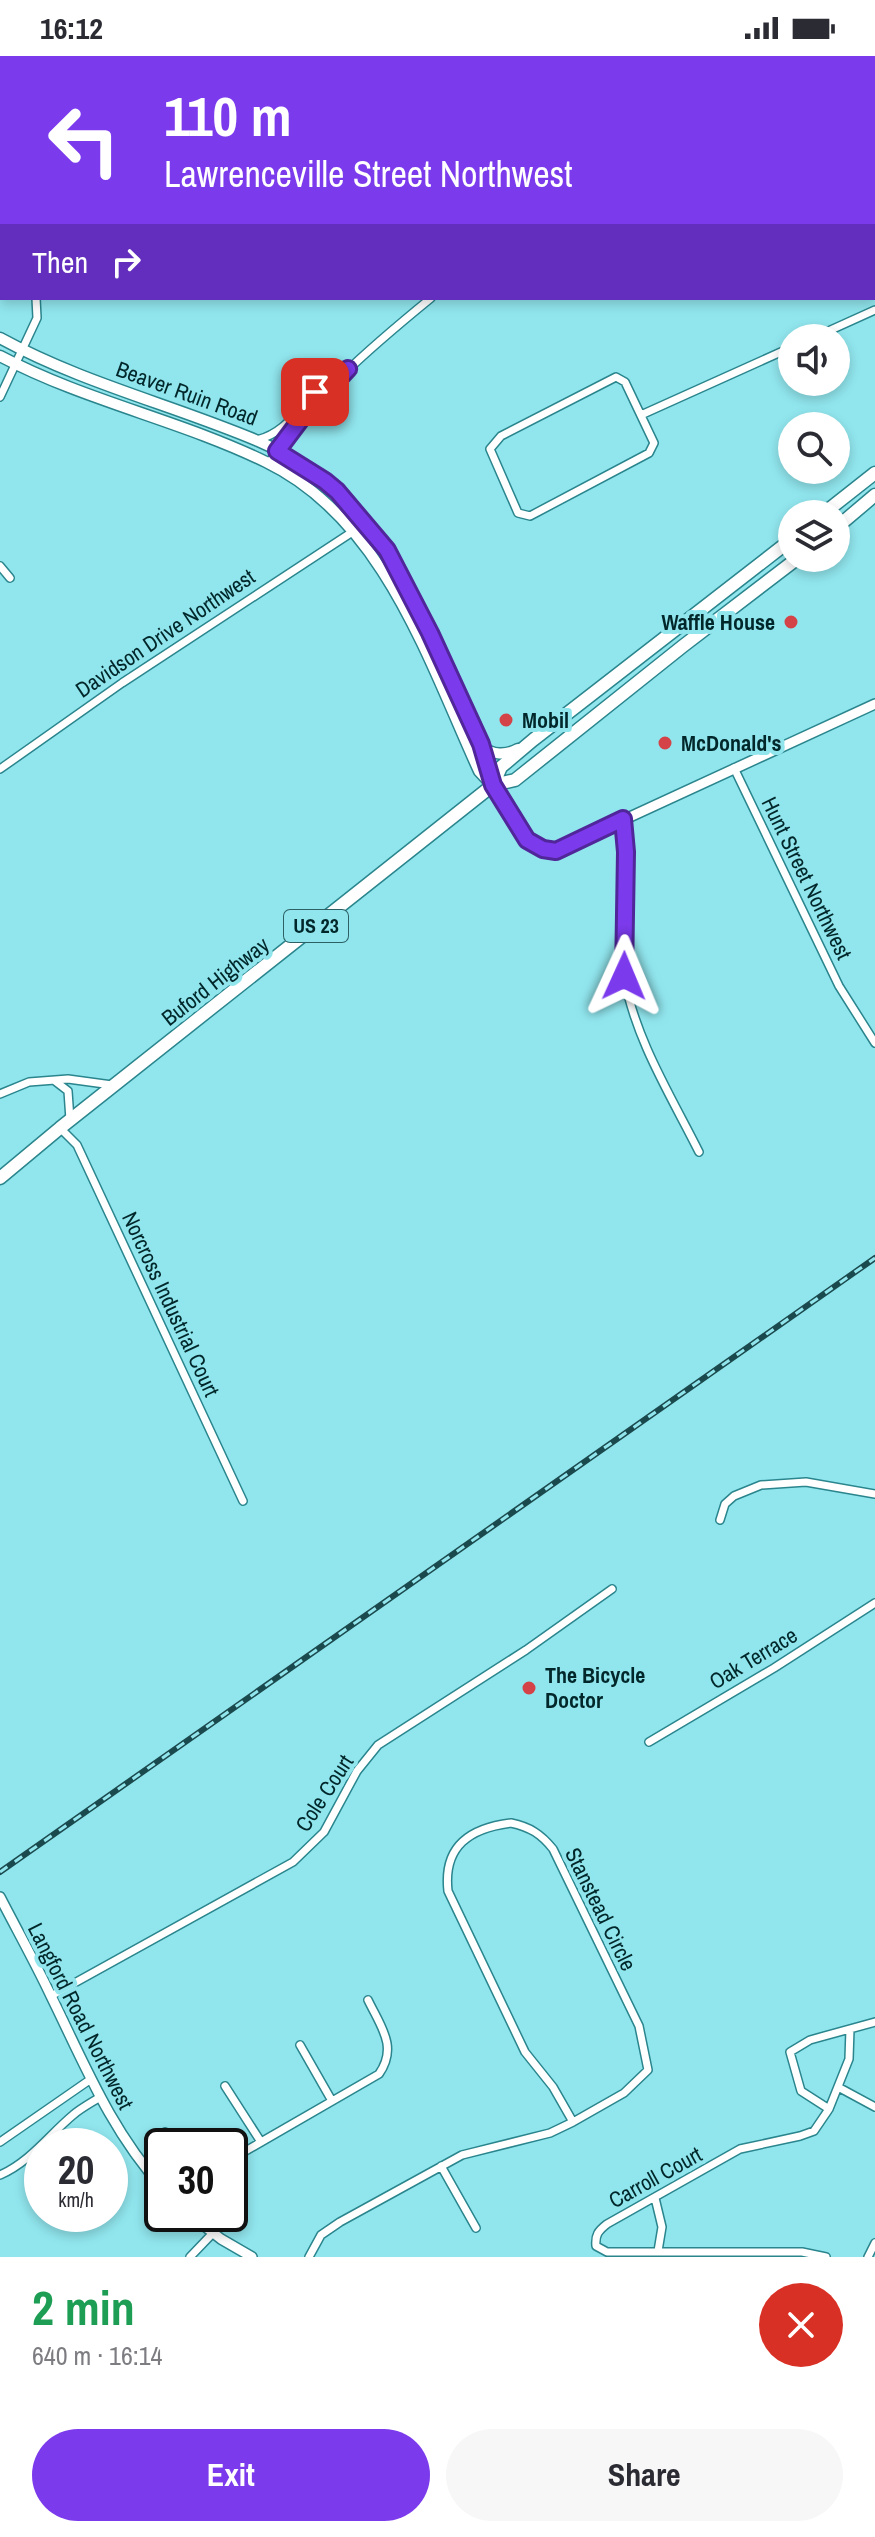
<!DOCTYPE html>
<html lang="en">
<head>
<meta charset="utf-8">
<style>
	:root { --surface:#fff; --page:#f7f7f7; --text:#2b2b33; --muted:#7c7c81; --accent:#7c3aed }
	body { margin:0; font-family:"Archivo Narrow",sans-serif; background:var(--page); color:var(--text); height:100vh; display:flex; flex-direction:column; font-size:30px; white-space:nowrap }
	* { box-sizing:border-box; margin:0 }
	p { font-size:26px; color:var(--muted) }
	.icon { flex:none; width:44px; height:44px; fill:none; stroke:currentColor; stroke-width:2; stroke-linecap:round; stroke-linejoin:round }
	.map { position:relative; height:2201px; overflow:hidden }
	.drawer { display:flex; flex-direction:column; background:var(--surface); flex:1 }
	.drawer>* { flex:none }
	.hud { position:absolute; left:0px; top:0px; width:876px; height:244px; box-shadow:0 4px 12px #0003; background:#7c3aed; color:#fff; overflow:hidden }
	.fabs { position:absolute; left:778px; top:268px; display:grid; gap:16px }
	.fabs a { display:grid; place-items:center; width:72px; height:72px; border-radius:50%; background:var(--surface); box-shadow:0 4px 12px #0003; font-size:40px }
	.speed { position:absolute; left:24px; top:2072px; display:flex; gap:16px; font-size:40px; font-weight:700; text-align:center }
	.speed>* { display:grid; place-content:center; width:104px; height:104px; border-radius:50%; background:var(--surface); box-shadow:0 4px 12px #0003; line-height:1 }
	.speed small { font-size:20px; font-weight:400 }
	.speed .limit { border:4px solid #111; border-radius:12px; background:#fff; color:#111 }
	.pin { position:absolute; display:grid; place-items:center; width:68px; height:68px; color:#fff; margin:-34px; border-radius:16px; box-shadow:0 4px 12px #0006 }
	.me { position:absolute; width:88px; margin:-44px; rotate:1deg; stroke-linejoin:round; filter:drop-shadow(0 0 6px #0008) }
	.turn { display:flex; align-items:center; gap:28px; height:168px; padding:0 32px; font-size:36px }
	.turn .icon { width:104px; height:104px; stroke-width:2.5 }
	.turn b { display:block; font-size:56px; line-height:68px }
	.then { display:flex; align-items:center; height:76px; padding:0 32px; background:#0003; gap:16px; font-size:30px }
	.round { display:grid; place-items:center; flex:none; width:84px; height:84px; border-radius:42px; background:var(--page) }
	.overview { display:flex; align-items:center; justify-content:space-between; height:136px; padding:0 32px }
	h1 { font-size:48px; font-weight:700; line-height:60px; color:#1e9e55 }
	.cta { display:flex; gap:16px; margin-top:auto; padding:16px 32px }
	.cta a { flex:1; height:92px; border-radius:48px; background:var(--accent); color:#fff; font-size:32px; font-weight:700; line-height:92px; text-align:center }
	.cta a+a { background:var(--page); color:var(--text) }
	.status { display:flex; justify-content:space-between; align-items:center; height:56px; padding:0 40px; background:var(--surface); direction:ltr }
	.status svg { height:22px; fill:currentColor }
	.map>svg:first-child { display:block }
	.lines { fill:none; stroke-linecap:round; stroke-linejoin:round }
	.minor-casing { stroke:#2a858d; stroke-width:10 }
	.tertiary-casing { stroke:#2a858d; stroke-width:12 }
	.secondary-casing { stroke:#2a858d; stroke-width:13 }
	.primary-casing { stroke:#2a858d; stroke-width:15 }
	.minor { stroke:#fff; stroke-width:7 }
	.tertiary { stroke:#fff; stroke-width:9 }
	.secondary { stroke:#fff; stroke-width:10 }
	.primary { stroke:#fff; stroke-width:12 }
	.rail-casing { stroke:#1b4a4e; stroke-width:6 }
	.rail { stroke:#91e6ee; stroke-width:3; stroke-dasharray:9; stroke-linecap:butt }
	.route-casing { stroke:#51269a; stroke-width:20 }
	.route { stroke:#7c3aed; stroke-width:14 }
	.poi-dot { fill:#d34348; stroke:#91e6ee; stroke-width:3 }
	.labels { text-anchor:middle; stroke-width:8; stroke-linejoin:round; paint-order:stroke }
	.shield { fill:#91e6ee; stroke:#2c6065; stroke-width:2 }
	.shield-label { font-size:20px; font-weight:bold; fill:#01272a }
	.street-label { font-size:22px; fill:#01272a; stroke:#91e6ee }
	.poi-label { font-size:22px; font-weight:bold; fill:#01272a; stroke:#91e6ee; text-anchor:start }
</style>
</head>
<body>
<div class="status"><b>16:12</b><svg viewBox="0 0 49 12"><path d="M0 12V9h3v3zM5 12V6h3v6zM10 12V3h3v9zM15 12V0h3v12zM26 1h20v11H26zM47 4h2v5h-2z"/></svg></div>
<div class="map">
<svg width="875" height="2201" viewBox="0 0 875 2201">
	<rect width="100%" height="100%" fill="#91e6ee"/>
	<g class="lines">
		<defs>
			<path id="minor" d="M19,0L20,2
				M738,2L740,0
				M874,21L875,20
				M0,129L2,128
				M0,171L2,175
				M874,223L875,225
				M813,282L875,254
				M616,321L625,326L654,387L649,397L530,460L518,457L490,393L501,380Z
				M0,341L37,262L36,242
				M641,359L792,291
				M257,384C294,375 306,336 339,318
				M269,407C312,341 371,291 431,242
				M0,510L10,522
				M734,712L839,930L875,987
				M0,713L122,627L366,467
				M623,763L626,777L624,920C635,983 671,1040 699,1096
				M55,1025L68,1035L70,1064
				M0,1038L29,1026L68,1023L112,1029
				M60,1072L77,1089L243,1445
				M720,1464L725,1448L734,1440L761,1429L806,1426L875,1438
				M649,1686L774,1612L875,1547
				M511,1767C530,1771 541,1778 553,1793L639,1970L648,2014L624,2037L573,2066L553,2031L525,1996L448,1835C443,1790 470,1772 511,1767Z
				M51,1940L293,1806L324,1776L357,1715L378,1689L526,1594L612,1533
				M300,1989L332,2045
				M225,2030L261,2086
				M838,2031L875,2051
				M829,2053L801,2035L790,1996L810,1984L875,1966
				M165,2076L175,2090
				M0,2086L91,2023
				M230,2104L379,2018C398,1991 381,1971 368,1944
				M441,2110L476,2172
				M0,2119C30,2106 49,2079 73,2059C81,2052 91,2047 100,2041
				M655,2142L662,2171L658,2195
				M190,2201L212,2178
				M309,2201L321,2179L340,2166L462,2099L550,2077L573,2066
				M826,2201L802,2196H607L596,2190C595,2179 598,2175 607,2168L740,2093L800,2080L814,2075L829,2053L849,2003L850,1973
				M868,2201L875,2187"/>
			<path id="tertiary" d="M493,729C509,756 522,790 556,795L875,648
				M0,1841C17,1874 35,1906 51,1940C84,2007 111,2075 162,2131
				M189,2158L221,2183L252,2201"/>
			<path id="secondary" d="M0,282C82,327 173,349 258,385C362,429 398,510 443,606C462,647 482,686 493,729
				M0,300C85,345 180,364 266,406C384,463 428,604 479,715L491,728
				M482,690C492,700 507,699 518,693"/>
			<path id="primary" d="M823,458L875,417
				M836,472L875,439
				M493,729L515,724L683,590L798,502
				M0,1122L60,1072L493,729L501,711L533,684L792,483"/>
		</defs>
		<!-- minor casing -->
		<use href="#minor" class="minor-casing"/>
		<!-- tertiary casing -->
		<use href="#tertiary" class="tertiary-casing"/>
		<!-- secondary casing -->
		<use href="#secondary" class="secondary-casing"/>
		<!-- primary casing -->
		<use href="#primary" class="primary-casing"/>
		<!-- minor -->
		<use href="#minor" class="minor"/>
		<!-- tertiary -->
		<use href="#tertiary" class="tertiary"/>
		<!-- secondary -->
		<use href="#secondary" class="secondary"/>
		<!-- primary -->
		<use href="#primary" class="primary"/>
		<defs>
			<path id="rail" d="M0,1816L875,1202"/>
		</defs>
		<!-- rail casing -->
		<use href="#rail" class="rail-casing"/>
		<!-- rail -->
		<use href="#rail" class="rail"/>
	</g>
	<g class="lines">
		<defs>
			<path id="route" d="M315,336L331,322L348,313L301,363L277,395L325,425L337,435L387,494L430,577L481,688L493,729L527,784L543,793L556,795L623,763L626,796L624,920"/>
		</defs>
		<!-- route casing -->
		<use href="#route" class="route-casing"/>
		<!-- route -->
		<use href="#route" class="route"/>
	</g>
	<!-- markers -->
	<g class="poi-dot">
		<circle cx="791" cy="566" r="8"/>
		<circle cx="506" cy="664" r="8"/>
		<circle cx="665" cy="687" r="8"/>
		<circle cx="529" cy="1632" r="8"/>
	</g>
	<g class="labels">
		<!-- shield labels -->
		<rect class="shield" x="284" y="854" width="64" height="32" rx="6"/>
		<g class="shield-label">
			<text x="316" y="877">US 23</text>
		</g>
		<!-- street labels -->
		<g class="street-label">
			<text transform="translate(187 337) rotate(20)" y="8">Beaver Ruin Road</text>
			<text transform="translate(165 577) rotate(-34)" y="8">Davidson Drive Northwest</text>
			<text transform="translate(807 822) rotate(64)" y="8">Hunt Street Northwest</text>
			<text transform="translate(215 925) rotate(-38)" y="8">Buford Highway</text>
			<text transform="translate(171 1248) rotate(65)" y="8">Norcross Industrial Court</text>
			<text transform="translate(753 1602) rotate(-31)" y="8">Oak Terrace</text>
			<text transform="translate(324 1737) rotate(-57)" y="8">Cole Court</text>
			<text transform="translate(601 1853) rotate(64)" y="8">Stanstead Circle</text>
			<text transform="translate(81 1960) rotate(63)" y="8">Langford Road Northwest</text>
			<text transform="translate(655 2121) rotate(-29)" y="8">Carroll Court</text>
		</g>
		<!-- poi labels -->
		<g class="poi-label">
			<text x="775" y="574" text-anchor="end">Waffle House</text>
			<text x="522" y="672">Mobil</text>
			<text x="681" y="695">McDonald's</text>
			<text x="545" y="1627">The Bicycle<tspan x="545" dy="25">Doctor</tspan></text>
		</g>
	</g>
</svg>
<div class="fabs">
<a><svg class="icon" aria-label="sound" viewBox="0 0 24 24"><path d="M4 9h4l5-4v14l-5-4H4zM17 9q2 3 0 6"/></svg></a>
<a><svg class="icon" aria-label="search" viewBox="0 0 24 24"><circle cx="10" cy="10" r="6"/><path d="M15 15l6 6"/></svg></a>
<a><svg class="icon" aria-label="layers" viewBox="0 0 24 24"><path d="M12 4l9 5-9 5-9-5zM3 14l9 5 9-5"/></svg></a>
</div>
<div class="speed"><div>20<small>km/h</small></div><div class="limit">30</div></div>
<div class="pin" style="left:315px;top:336px;background:#d93025"><svg class="icon" aria-label="arrive" viewBox="0 0 24 24"><path d="M6 21V4h12l-3 4 3 4H6"/></svg></div>
<svg class="me" style="left:624px;top:920px" viewBox="-20 -20 40 40"><path d="M0-17L14 15 0 8-14 15z" fill="#7c3aed" stroke="#fff" stroke-width="4"/></svg>
<div class="hud">
<div class="turn"><svg class="icon" aria-label="left" viewBox="0 0 24 24"><path d="M17 20v-9H6M10 6l-5 5 5 5"/></svg><div><b>110 m</b>Lawrenceville Street Northwest</div></div>
<div class="then">Then<svg class="icon" aria-label="right" viewBox="0 0 24 24"><path d="M7 20v-9h11M14 6l5 5-5 5"/></svg></div>
</div>
</div>
<section class="drawer">
<div class="overview"><div><h1>2 min</h1><p>640 m · 16:14</p></div><a class="round" style="background:#d93025;color:#fff"><svg class="icon" aria-label="close" viewBox="0 0 24 24"><path d="M6 6l12 12M18 6L6 18"/></svg></a></div>
<div class="cta"><a>Exit</a><a>Share</a></div>
</section>
</body>
</html>
